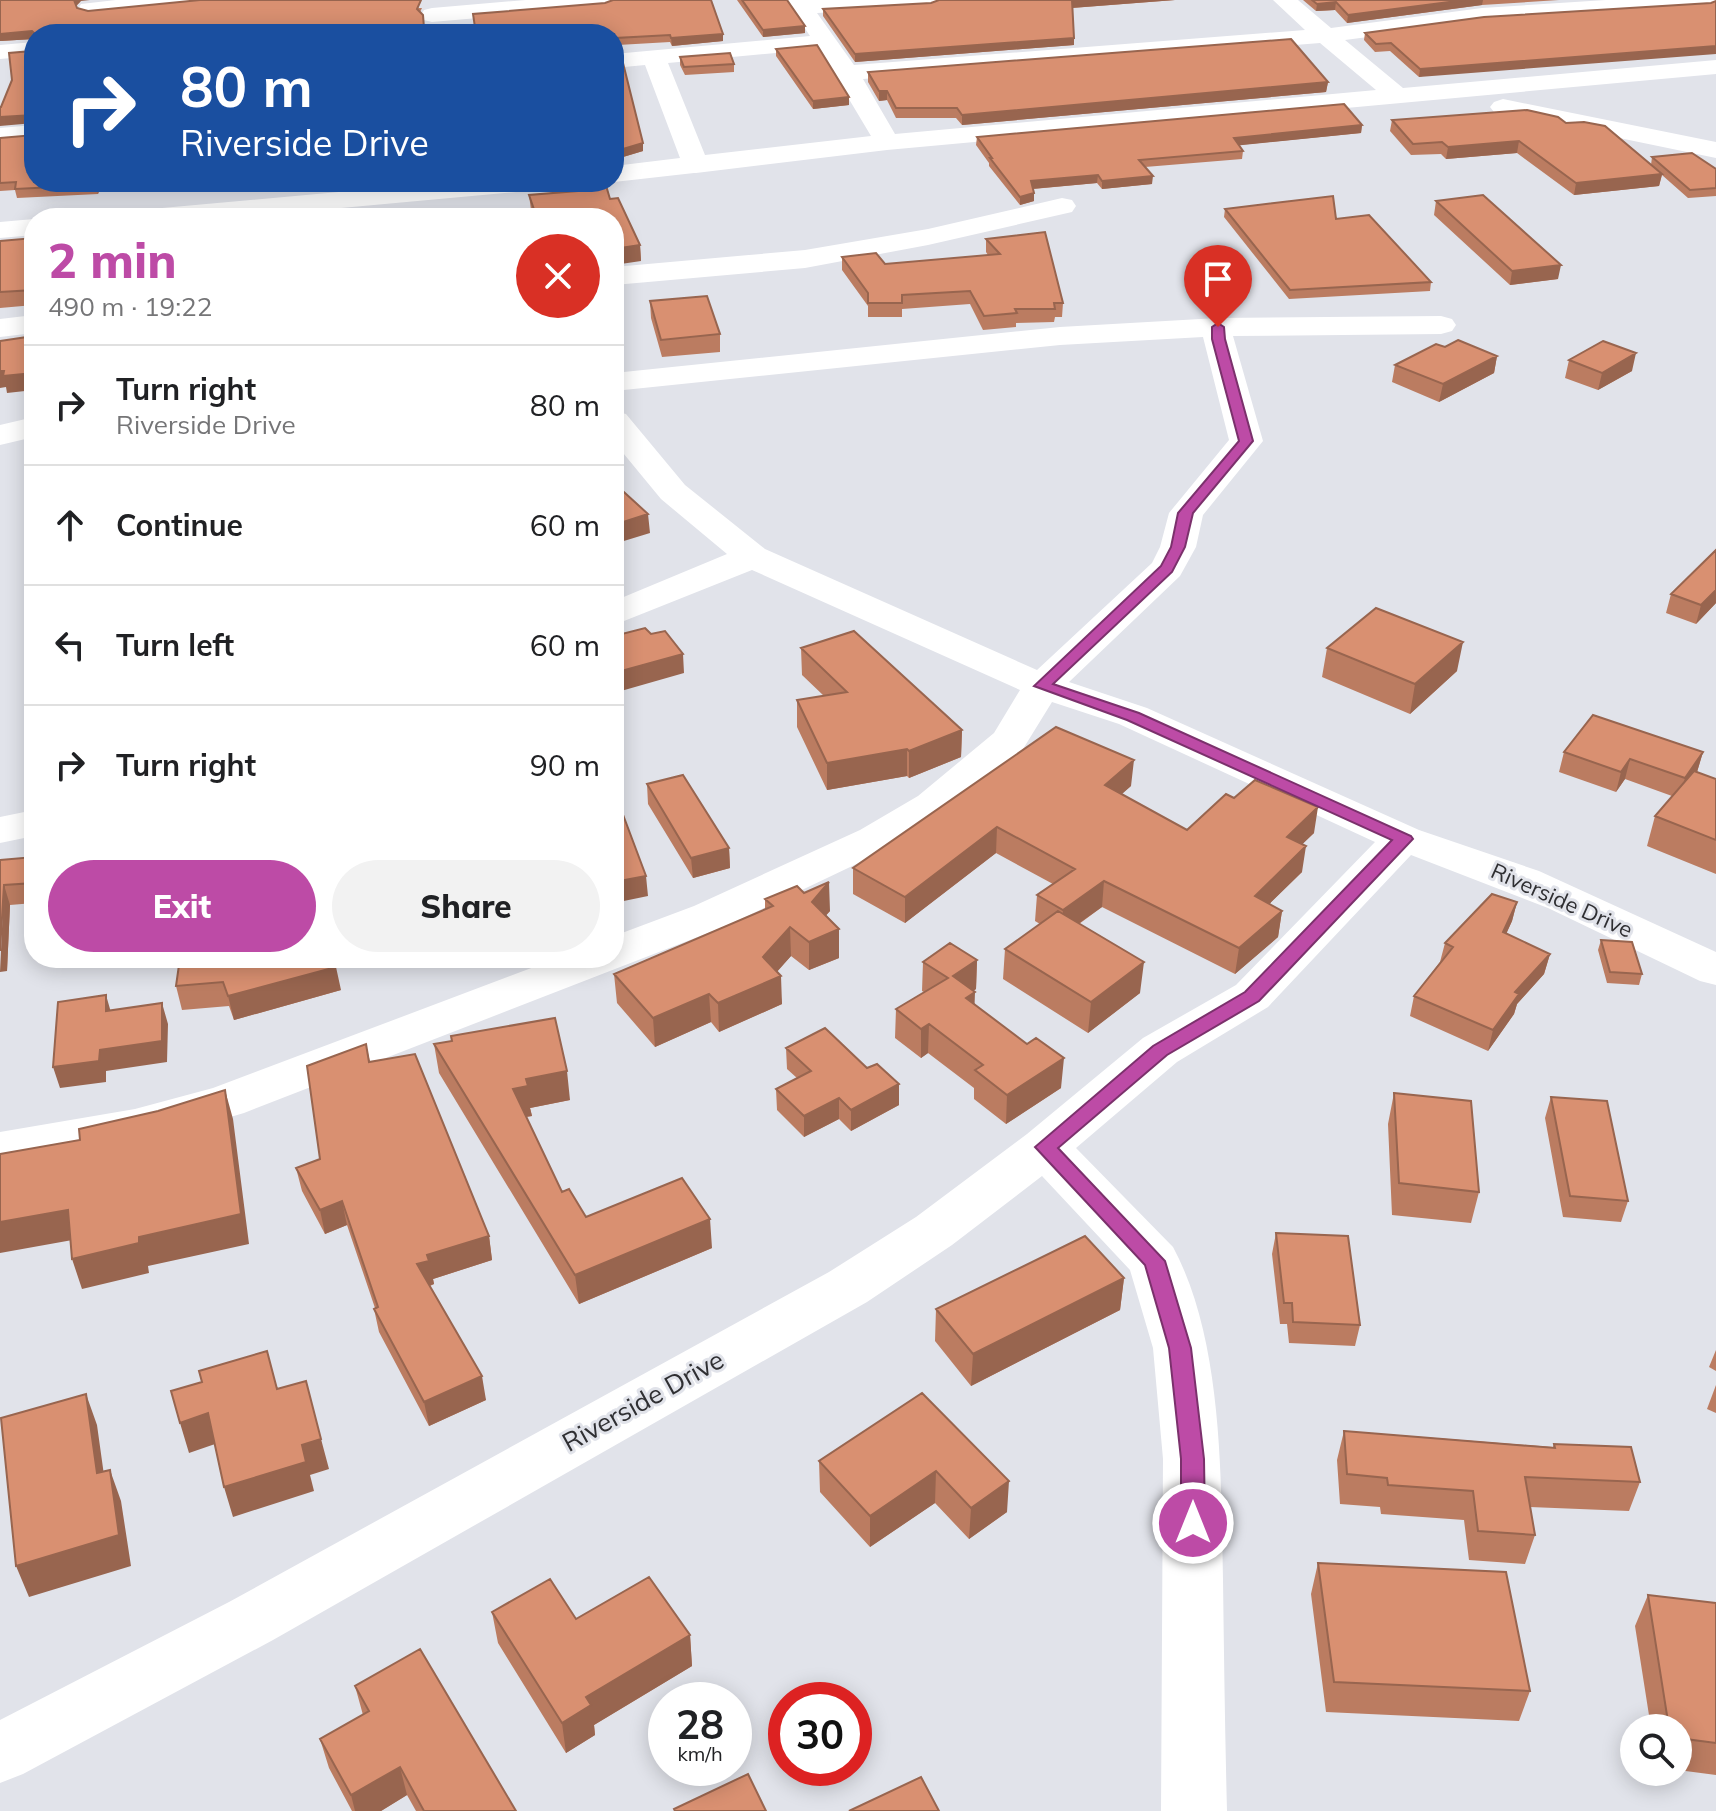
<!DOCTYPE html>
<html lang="en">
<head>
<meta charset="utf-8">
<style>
	:root { --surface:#fff; --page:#f2f2f2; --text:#202124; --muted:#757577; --line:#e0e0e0; --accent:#bd4ba6 }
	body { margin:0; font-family:Mulish,sans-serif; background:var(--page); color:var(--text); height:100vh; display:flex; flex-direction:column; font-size:30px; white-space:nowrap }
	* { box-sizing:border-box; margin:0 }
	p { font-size:26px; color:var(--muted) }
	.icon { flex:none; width:44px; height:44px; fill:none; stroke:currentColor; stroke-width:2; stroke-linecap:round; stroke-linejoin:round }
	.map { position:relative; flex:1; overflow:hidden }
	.drawer { position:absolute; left:24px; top:208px; width:600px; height:760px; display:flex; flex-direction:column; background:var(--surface); border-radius:32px; box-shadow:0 4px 20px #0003 }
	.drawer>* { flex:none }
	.banner { position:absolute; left:24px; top:24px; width:600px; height:168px; border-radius:32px; box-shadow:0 4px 20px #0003; background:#1a4fa0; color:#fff; overflow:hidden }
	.fabs { position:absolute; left:1620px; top:1714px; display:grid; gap:16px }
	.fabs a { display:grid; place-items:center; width:72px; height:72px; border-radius:50%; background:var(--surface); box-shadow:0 4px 20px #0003; font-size:40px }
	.speed { position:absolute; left:648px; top:1682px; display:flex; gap:16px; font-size:40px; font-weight:700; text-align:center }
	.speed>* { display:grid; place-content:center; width:104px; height:104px; border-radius:50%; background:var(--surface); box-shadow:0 4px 20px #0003; line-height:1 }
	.speed small { font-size:20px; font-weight:400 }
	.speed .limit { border:12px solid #d22; background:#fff; color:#111 }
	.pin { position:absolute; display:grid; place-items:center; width:68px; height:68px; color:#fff; margin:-82px -34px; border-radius:50% 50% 50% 0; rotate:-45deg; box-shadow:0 0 8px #0007 }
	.pin .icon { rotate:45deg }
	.me { position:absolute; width:88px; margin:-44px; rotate:0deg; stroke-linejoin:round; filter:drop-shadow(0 0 6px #0008) }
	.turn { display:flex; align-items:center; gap:28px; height:168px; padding:0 24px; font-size:36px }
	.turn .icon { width:104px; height:104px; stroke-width:2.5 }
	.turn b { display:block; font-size:56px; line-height:68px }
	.round { display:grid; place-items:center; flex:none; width:84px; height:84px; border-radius:42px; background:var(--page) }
	.head { display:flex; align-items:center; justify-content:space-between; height:136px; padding:0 24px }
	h1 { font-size:48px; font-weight:800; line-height:60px; color:var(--accent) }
	.primary-button { display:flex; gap:16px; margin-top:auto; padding:16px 24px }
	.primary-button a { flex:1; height:92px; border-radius:48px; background:var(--accent); color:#fff; font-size:32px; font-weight:800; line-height:92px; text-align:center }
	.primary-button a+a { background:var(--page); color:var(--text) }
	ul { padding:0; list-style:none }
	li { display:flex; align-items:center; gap:24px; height:120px; padding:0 24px; border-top:2px solid var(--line) }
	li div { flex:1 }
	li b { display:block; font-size:30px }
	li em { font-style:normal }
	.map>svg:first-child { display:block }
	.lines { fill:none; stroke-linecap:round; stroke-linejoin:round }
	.minor { fill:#fff; fill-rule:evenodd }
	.wall { fill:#bb7c61 }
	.shaded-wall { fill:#98654f }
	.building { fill:#d99071; stroke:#98654f; stroke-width:2 }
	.route { fill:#bd4ba6; stroke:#7b316c; stroke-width:2 }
	.labels { text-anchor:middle; stroke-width:6; stroke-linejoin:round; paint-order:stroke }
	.street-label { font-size:22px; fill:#2f2f32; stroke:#e1e3ea }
	.near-street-label { font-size:26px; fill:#2f2f32; stroke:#e1e3ea }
</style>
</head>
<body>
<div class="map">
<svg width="1716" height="1811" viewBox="0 0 1716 1811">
	<rect width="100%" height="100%" fill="#e1e3ea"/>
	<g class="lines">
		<!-- minor -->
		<path class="minor" d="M116,0H211L208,5L200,7L89,16L81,14L78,9L81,4Z
			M526,0H616L613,5L605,7L432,22L424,20L421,15L424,10L432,8Z
			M786,0H941L938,5L930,7L817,13L854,65L1305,30L1273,0H1298L1331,28L1482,8L1606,0H1716V5L1709,7L1482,22L1345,40L1403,88L1716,60V74L887,150L696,173H694L614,182V166L680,158L645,65L614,68V54L810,36ZM1320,43L1376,90L895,134L863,79ZM819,49L871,136L705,155L668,63Z
			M34,42V56L0,59V45Z
			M1503,99L1716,142V158L1494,112L1490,107L1494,102Z
			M34,125V141L0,144V128Z
			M448,182H551L548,188L538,190L231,218H126L130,212L140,210Z
			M1062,198L1072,200L1076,206L1072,212L928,245L805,268L614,285V267L805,250L928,229Z
			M34,219V235L0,238V222Z
			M34,315V333L0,337V319Z
			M1441,316L1452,319L1456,325L1452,331L1441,334L1233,336L1263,441L1203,515L1196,547L1180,576L1069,682L1147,708L1419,830L1539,871L1716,952V985L1700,981L1548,908L1411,855L1268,1007L1177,1062L1076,1148L1173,1247C1223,1340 1221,1477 1223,1580C1224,1657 1225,1734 1227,1811H1161L1163,1459L1153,1348L1130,1270L1042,1176L952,1245L867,1302L273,1640L23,1774L0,1783V1720L229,1602L829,1272L916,1217L1027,1134L1143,1038L1236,985L1375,842L1119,724L1052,702L1023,749L948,814L890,848L726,926L244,1113L135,1145L0,1168V1132L135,1109L213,1088L558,958H614V936L694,906L860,830L918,796L994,733L1020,690L752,570L614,625V601L727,554L661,499L614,442V411L626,414L685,485L765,549L1037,670L1152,563L1160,547L1169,513L1229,440L1203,337L1060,345L614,391V373L1060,327L1218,318Z
			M34,417V437L0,445V425Z
			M34,810V836L0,843V817Z"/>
	</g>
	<!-- wall -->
	<path class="wall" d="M737,0H787L805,33L763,37Z
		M939,0H1175L1072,8L1074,45L855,62L823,16V9L931,3Z
		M1303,0H1559L1482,5L1347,23L1335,10L1316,11Z
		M81,1L76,6L77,8L88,11L422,8L420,12L423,15L425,34H34V39L0,41Z
		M605,3L723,41L672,46L670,42L618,45V51L614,53V34Z
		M1711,3L1419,77L1390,51L1375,52L1364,40L1365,33Z
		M776,49L849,105L813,109L776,56Z
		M680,57L734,64V72L685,75L680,65Z
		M614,63L643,143V151L623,157L614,128Z
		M868,72L1328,82L1326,92L962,125L956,118H896L887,100L879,101L868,82Z
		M1392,120L1566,123L1651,165L1652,157L1716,169V196L1688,198L1662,175L1659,186L1574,195L1517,153L1446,159L1441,154L1411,155L1390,131Z
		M1362,125L1361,133L1239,145L1243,151L1242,159L1145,167L1152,184L1102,189L1097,183L1033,189L1034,201L1020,205L989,166V163L976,145L977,137Z
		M0,138L102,182L98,194L17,198L15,190L0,191Z
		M574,184L610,199L640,245L641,261L614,218H534L531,210L529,195L575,191Z
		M1436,201L1558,279L1510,285L1434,215Z
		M1225,209L1336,219L1431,282L1430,291L1289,299L1224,217Z
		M34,238V305L0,308V241Z
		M986,239L1063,303L1062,317H1055L1054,322L1016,323V327L983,330L970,304L902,309V317H868V306L842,270V257L885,264L988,255L986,252Z
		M650,301L720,334V352L662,357L651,318Z
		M1445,347L1497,356L1494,373L1439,402L1392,382L1395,365Z
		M1569,360L1632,371L1598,390L1565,378Z
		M1716,550V603L1696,624L1666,613L1671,594Z
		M801,648L962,730L961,757L909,778L907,776L827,790L797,727V700L824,696L802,675Z
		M1327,648L1457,671L1410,714L1322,677Z
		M1564,752H1703L1697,772L1716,779V874L1647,846L1655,816L1672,796L1625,779L1616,792L1559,772Z
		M647,784L729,848L730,868L693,878L648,804Z
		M1131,786L1121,794L1187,830L1314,833L1302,844V872L1269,904L1282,911L1278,937L1235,974L1102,907L1079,924L1140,993L1088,1033L1003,979L1005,949L1040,924L1035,921L1037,895L1053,884L996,853L905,923L853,894V868Z
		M34,857V903L10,905L7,971L0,860Z
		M804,893L830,911L826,915L839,929V958L809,970L791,956L777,971L782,1004L719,1032L711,1022L655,1047L617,1003L614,974L765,910V899Z
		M1517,902L1512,921L1506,934L1550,954L1544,974L1517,1004L1514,1014L1488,1051L1410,1016L1414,996L1440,962L1445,943Z
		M1601,940L1642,974L1639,985L1607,983L1598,950Z
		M180,958L341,990L234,1020L229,1006L182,1010L176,986Z
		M977,960L976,989L973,991L974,1004L1061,1088L1006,1124L974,1099V1088L928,1053L921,1058L895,1038L896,1009L924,992L922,991L923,962Z
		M366,1044L370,1062L489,1236L492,1260L433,1279L434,1284L430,1286L486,1400L429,1426L379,1332L374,1309L375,1308L347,1225L325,1234L302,1191L296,1168L320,1159Z
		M434,1044L570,1100L530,1108L532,1116L526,1117L562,1192L586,1217L712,1248L579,1304L439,1073Z
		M786,1048L867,1068L899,1084V1105L851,1131L839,1119L804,1137L777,1110L776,1089L797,1078L787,1069Z
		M1394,1093L1479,1192L1471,1223L1392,1215L1388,1124Z
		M1551,1097L1628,1201L1621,1222L1563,1217L1545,1118Z
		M1276,1233L1360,1325L1355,1346L1289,1343L1287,1324H1280L1272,1254Z
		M1124,1278L1120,1310L971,1386L935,1341L936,1309Z
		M1716,1350V1371L1709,1367Z
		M1716,1385V1413L1707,1409Z
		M922,1393L1007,1512L969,1539L935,1503L870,1547L820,1492L819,1461Z
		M1344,1431L1553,1447L1554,1444L1640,1482L1629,1511L1530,1507L1535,1535L1525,1564L1469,1560L1464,1520L1381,1514L1380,1507L1340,1504L1337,1460Z
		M1318,1563L1530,1691L1519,1721L1326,1712L1311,1594Z
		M1648,1595L1716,1603V1775L1678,1770V1728H1651L1635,1626Z
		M492,1612L576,1619L690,1635L692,1666L594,1725L595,1735L566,1753L498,1643Z
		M355,1686L516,1811H416L407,1795L381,1811H352L329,1768L320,1739L363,1715Z"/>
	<!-- shaded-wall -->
	<path class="shaded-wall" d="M74,0H90L81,1L75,7Z
		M1072,0H1175L1071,8Z
		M1465,0H1483L1482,5L1347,23L1348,15Z
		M1336,2L1335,10L1316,11L1317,4Z
		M805,26V33L763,37V30Z
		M32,31L34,39L0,41V34Z
		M723,34V41L672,46L671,38Z
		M1074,38V45L855,62V54Z
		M618,43V51L614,53V45Z
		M1716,46V54L1419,77L1420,69Z
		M1328,82L1326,92L962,125V115Z
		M879,91H887V100L879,101Z
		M849,97V105L813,109V101Z
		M34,115V123L0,126V117Z
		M1362,125L1361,133L1233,146L1234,138Z
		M1519,141L1517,153L1446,159L1448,147Z
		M643,143V151L623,157V149Z
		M1662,174L1659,186L1574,195L1576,183Z
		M1098,175L1097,183L1031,189V181Z
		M1153,176L1152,184L1102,189V181Z
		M97,182H102L98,194L96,185Z
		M164,182H221L165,187Z
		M1034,193V201L1020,205V197Z
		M640,245L641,261L614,265V249Z
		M1561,265L1558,279L1510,285L1512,271Z
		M1636,353L1632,371L1598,390L1602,373Z
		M1497,356L1494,373L1439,402L1443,384Z
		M0,371L34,373V390L7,393L6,387L0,388Z
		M648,514L650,533L614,544V525Z
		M1716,590V603L1696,624L1701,605Z
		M1463,642L1457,671L1410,714L1415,684Z
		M683,654L684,673L614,693V673Z
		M962,730L961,757L909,778V751Z
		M907,749V776L827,790V763Z
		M1703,752L1697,772L1679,798L1685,778Z
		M1630,759L1625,779L1616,792L1621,772Z
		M1134,760L1131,786L1103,811L1105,785Z
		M1318,807L1314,833L1283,863L1287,837Z
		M997,827L996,853L905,923V897Z
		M1306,846L1302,872L1251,922L1255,896Z
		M729,848L730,868L693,878L691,858Z
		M646,876L648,896L614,903V882Z
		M1104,881L1102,907L1061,936L1063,910Z
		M829,882L830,911L813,930L812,902Z
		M4,885L10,905L7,971L0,972Z
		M1517,902L1512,921L1498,952L1503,932Z
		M1282,911L1278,937L1235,974L1239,948Z
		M790,927L791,956L769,981L781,976L782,1004L719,1032L718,1003L763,957Z
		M839,929V958L809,970V942Z
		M1550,954L1544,974L1517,1004L1514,1014L1488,1051L1493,1030L1515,992Z
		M977,960L976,989L952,1005L953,976Z
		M1144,962L1140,993L1088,1033L1091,1002Z
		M336,967L341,990L234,1020L228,996Z
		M975,992L974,1021L966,998Z
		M709,994L711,1022L655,1047L653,1018Z
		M106,995L112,1016L106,1011Z
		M162,1003L168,1024L167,1062L106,1071V1082L60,1088L53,1067L100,1050Z
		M929,1024L928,1053L921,1058V1029Z
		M1064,1058L1061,1088L1006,1124L1007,1095Z
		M567,1071L570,1100L530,1108L532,1116L517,1118L513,1089L526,1079Z
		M899,1084V1105L851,1131V1110Z
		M225,1090L233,1119L249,1244L148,1266L149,1273L82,1289L72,1259L139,1237Z
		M839,1098V1119L804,1137V1116Z
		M342,1201L347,1225L325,1234L320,1210Z
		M68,1210L78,1239L0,1253V1222Z
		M710,1219L712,1248L579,1304L575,1275Z
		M489,1236L492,1260L433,1279L434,1284L422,1288L417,1264L427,1255Z
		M1124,1278L1120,1310L971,1386L973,1354Z
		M482,1376L486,1400L429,1426L424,1402Z
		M86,1394L97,1425L108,1504L97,1473Z
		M208,1413L218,1443L189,1453L180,1423Z
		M321,1439L329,1469L310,1475L314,1491L233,1517L224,1487L302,1445Z
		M110,1470L121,1501L131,1566L29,1597L16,1566Z
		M936,1471L935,1503L870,1547V1516Z
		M1009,1481L1007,1512L969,1539L971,1508Z
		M690,1635L692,1666L594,1725L595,1735L566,1753L562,1723L586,1697Z
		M400,1767L407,1795L381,1811H355L351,1795Z"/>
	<!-- building -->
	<path class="building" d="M0,0H74L77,8L88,11L200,0H421L417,9L423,15L424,28L406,29L407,34H35L32,31L0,34Z
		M613,0H711L723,34L671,38L670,35L616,38L618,43L614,45V34H476L473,14L605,3Z
		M742,0H787L805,26L763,30Z
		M939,0H1078H1072L1074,38L855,54L823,9L931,3Z
		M1312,0H1465L1348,15L1336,2L1317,4Z
		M1716,1V46L1420,69L1391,43L1376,44L1365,33L1484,17L1711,3Z
		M1291,39L1328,82L962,115L957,108H896L887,91H879L868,72Z
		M817,45L849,97L813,101L776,49Z
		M34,49V115L0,117V107H1L12,80L9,53L32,51Z
		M730,53L734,64L684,67L680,57Z
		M614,63H623L643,143L623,149L614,122Z
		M1344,104L1362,125L1234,138L1243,151L1139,160L1153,176L1102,181L1098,175L1031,181L1034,193L1020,197L990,158H992L977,137Z
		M1527,110L1558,117L1566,123L1584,122L1605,126L1662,174L1576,183L1519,141L1448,147L1442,142L1413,144L1392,120Z
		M34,135V182H97L96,185L15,189L16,182L0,183V138Z
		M1692,153L1716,169V188L1690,190L1652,157Z
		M594,182H605L610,199L618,198L640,245L614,249V218H537L529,195L577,191L574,184Z
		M1483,195L1561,265L1512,271L1436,201Z
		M1333,196L1336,219L1369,215L1431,282L1290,290L1225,209Z
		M269,212V218H240L241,213Z
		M1045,232L1063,303H1054L1055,309H1015L1017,313L984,316L970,291L902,295V303H868V293L842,257L876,253L885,264L1000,254L986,239Z
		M34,238V290L0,292V241Z
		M707,296L720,334L661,340L650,301Z
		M34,336V373L3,376L4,371H0V341Z
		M1458,340L1497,356L1443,384L1395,365L1436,344L1445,347Z
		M1603,341L1636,353L1602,373L1569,360Z
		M614,483L648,514L614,525Z
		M1716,550V590L1701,605L1671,594Z
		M1376,608L1463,642L1415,684L1327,648Z
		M645,628L651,634L665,631L683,654L614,673V636Z
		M854,631L962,730L909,751L907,749L827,763L797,700L847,692L801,648Z
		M1593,715L1703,752L1685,778L1630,759L1621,772L1564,752Z
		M1056,727L1134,760L1105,785L1187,830L1226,794L1234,798L1255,780L1318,807L1287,837L1306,846L1255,896L1282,911L1239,948L1104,881L1063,910L1037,895L1075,869L997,827L905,897L853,868Z
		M1694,771L1716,779V840L1655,816Z
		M683,775L729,848L691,858L647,784Z
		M622,812L646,876L614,882V814Z
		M34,857V883L4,885L0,951V860Z
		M829,882L812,902L839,929L809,942L790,927L763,957L781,976L718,1003L709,994L653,1018L614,974L773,906L765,899L797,886L804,893Z
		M1492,894L1517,902L1503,932L1550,954L1515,992L1519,994L1493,1030L1414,996L1453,947L1445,943Z
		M1058,911L1144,962L1091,1002L1005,949Z
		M1601,940L1632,942L1642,974L1610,972Z
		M950,943L977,960L953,976L975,992L966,998L1027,1044L1036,1038L1064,1058L1007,1095L975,1070L983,1065L929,1024L921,1029L896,1009L948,978L923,962Z
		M180,958H333L336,967L228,996L223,982L176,986Z
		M106,995V1011L162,1003V1041L100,1050L99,1061L53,1067L58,1002Z
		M555,1018L567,1071L526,1079L528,1086L513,1089L562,1192L569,1189L586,1217L682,1178L710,1219L575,1275L434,1044L452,1041L451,1036Z
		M825,1028L867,1068L877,1064L899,1084L851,1110L839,1098L804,1116L776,1089L811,1071L786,1048Z
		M366,1044L369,1062L415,1054L489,1236L427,1255L429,1261L417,1264L482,1376L424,1402L374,1309L378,1307L342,1201L320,1210L296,1168L320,1159L307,1066Z
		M225,1090L241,1214L139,1237V1243L72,1259L68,1210L0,1222V1154L80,1140L79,1129L158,1111Z
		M1394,1093L1471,1101L1479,1192L1399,1183Z
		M1551,1097L1607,1101L1628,1201L1570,1196Z
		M1276,1233L1348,1236L1360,1325L1293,1322L1292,1303H1284Z
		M1085,1236L1124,1278L973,1354L936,1309Z
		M267,1351L277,1389L306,1381L321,1439L302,1445L306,1462L224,1487L208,1413L180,1423L171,1391L202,1382L199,1371Z
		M922,1393L1009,1481L971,1508L936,1471L870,1516L819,1461Z
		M86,1394L97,1473L110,1470L119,1535L16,1566L1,1418Z
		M1344,1431L1555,1448L1554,1444L1631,1447L1640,1482L1525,1477L1535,1535L1478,1531L1473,1491L1388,1485L1387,1478L1347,1474Z
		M1318,1563L1506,1572L1530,1691L1334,1682Z
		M649,1577L690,1635L586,1697L591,1705L562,1723L492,1612L550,1579L576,1619Z
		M1648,1595L1716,1603V1743L1678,1738V1728H1669Z
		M420,1649L516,1811H424L400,1767L351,1795L320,1739L369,1711L355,1686Z
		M748,1774L766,1811H675L674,1809Z
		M921,1777L939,1811H849Z"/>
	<!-- route -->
	<path class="route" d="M1218,323L1224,327L1225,339L1253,441L1193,513L1185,547L1172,572L1053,684L1139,713L1411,836L1413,839L1259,1001L1167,1055L1058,1148L1165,1261L1191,1348L1204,1459L1205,1523L1201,1531L1193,1534L1184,1531L1181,1523V1459L1169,1348L1145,1265L1035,1147L1153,1046L1245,992L1392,840L1127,720L1034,686L1161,566L1171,547L1178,513L1239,441L1212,339V327Z"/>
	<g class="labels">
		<!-- street labels -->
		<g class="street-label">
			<text transform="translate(1562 900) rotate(24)" y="8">Riverside Drive</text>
		</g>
		<!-- near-street labels -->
		<g class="near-street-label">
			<text transform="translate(643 1401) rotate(-29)" y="9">Riverside Drive</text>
		</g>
	</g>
</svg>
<div class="fabs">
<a><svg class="icon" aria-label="search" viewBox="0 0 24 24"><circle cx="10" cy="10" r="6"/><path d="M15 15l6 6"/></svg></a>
</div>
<div class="speed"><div>28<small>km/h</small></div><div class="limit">30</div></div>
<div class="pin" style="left:1218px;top:327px;background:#d93025"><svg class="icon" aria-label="arrive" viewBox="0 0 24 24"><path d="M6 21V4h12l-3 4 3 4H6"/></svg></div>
<svg class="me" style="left:1193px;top:1523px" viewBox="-20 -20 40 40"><circle r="17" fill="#bd4ba6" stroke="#fff" stroke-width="3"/><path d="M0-11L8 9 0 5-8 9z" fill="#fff"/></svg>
<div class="banner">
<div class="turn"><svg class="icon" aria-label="right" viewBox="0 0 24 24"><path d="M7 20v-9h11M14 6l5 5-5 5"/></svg><div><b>80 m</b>Riverside Drive</div></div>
</div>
<section class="drawer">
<div class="head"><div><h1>2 min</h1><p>490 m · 19:22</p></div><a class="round" style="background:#d93025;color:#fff"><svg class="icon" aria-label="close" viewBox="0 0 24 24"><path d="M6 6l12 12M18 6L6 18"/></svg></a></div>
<ul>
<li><svg class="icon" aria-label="right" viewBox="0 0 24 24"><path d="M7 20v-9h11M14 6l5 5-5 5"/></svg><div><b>Turn right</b><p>Riverside Drive</p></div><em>80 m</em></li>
<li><svg class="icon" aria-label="ahead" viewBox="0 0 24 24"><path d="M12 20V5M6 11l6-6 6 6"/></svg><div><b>Continue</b></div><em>60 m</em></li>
<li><svg class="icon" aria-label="left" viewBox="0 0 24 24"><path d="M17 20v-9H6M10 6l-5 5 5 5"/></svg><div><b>Turn left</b></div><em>60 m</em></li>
<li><svg class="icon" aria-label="right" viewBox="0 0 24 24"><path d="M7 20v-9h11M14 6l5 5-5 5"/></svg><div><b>Turn right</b></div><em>90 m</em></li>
</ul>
<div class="primary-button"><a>Exit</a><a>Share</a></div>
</section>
</div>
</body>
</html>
